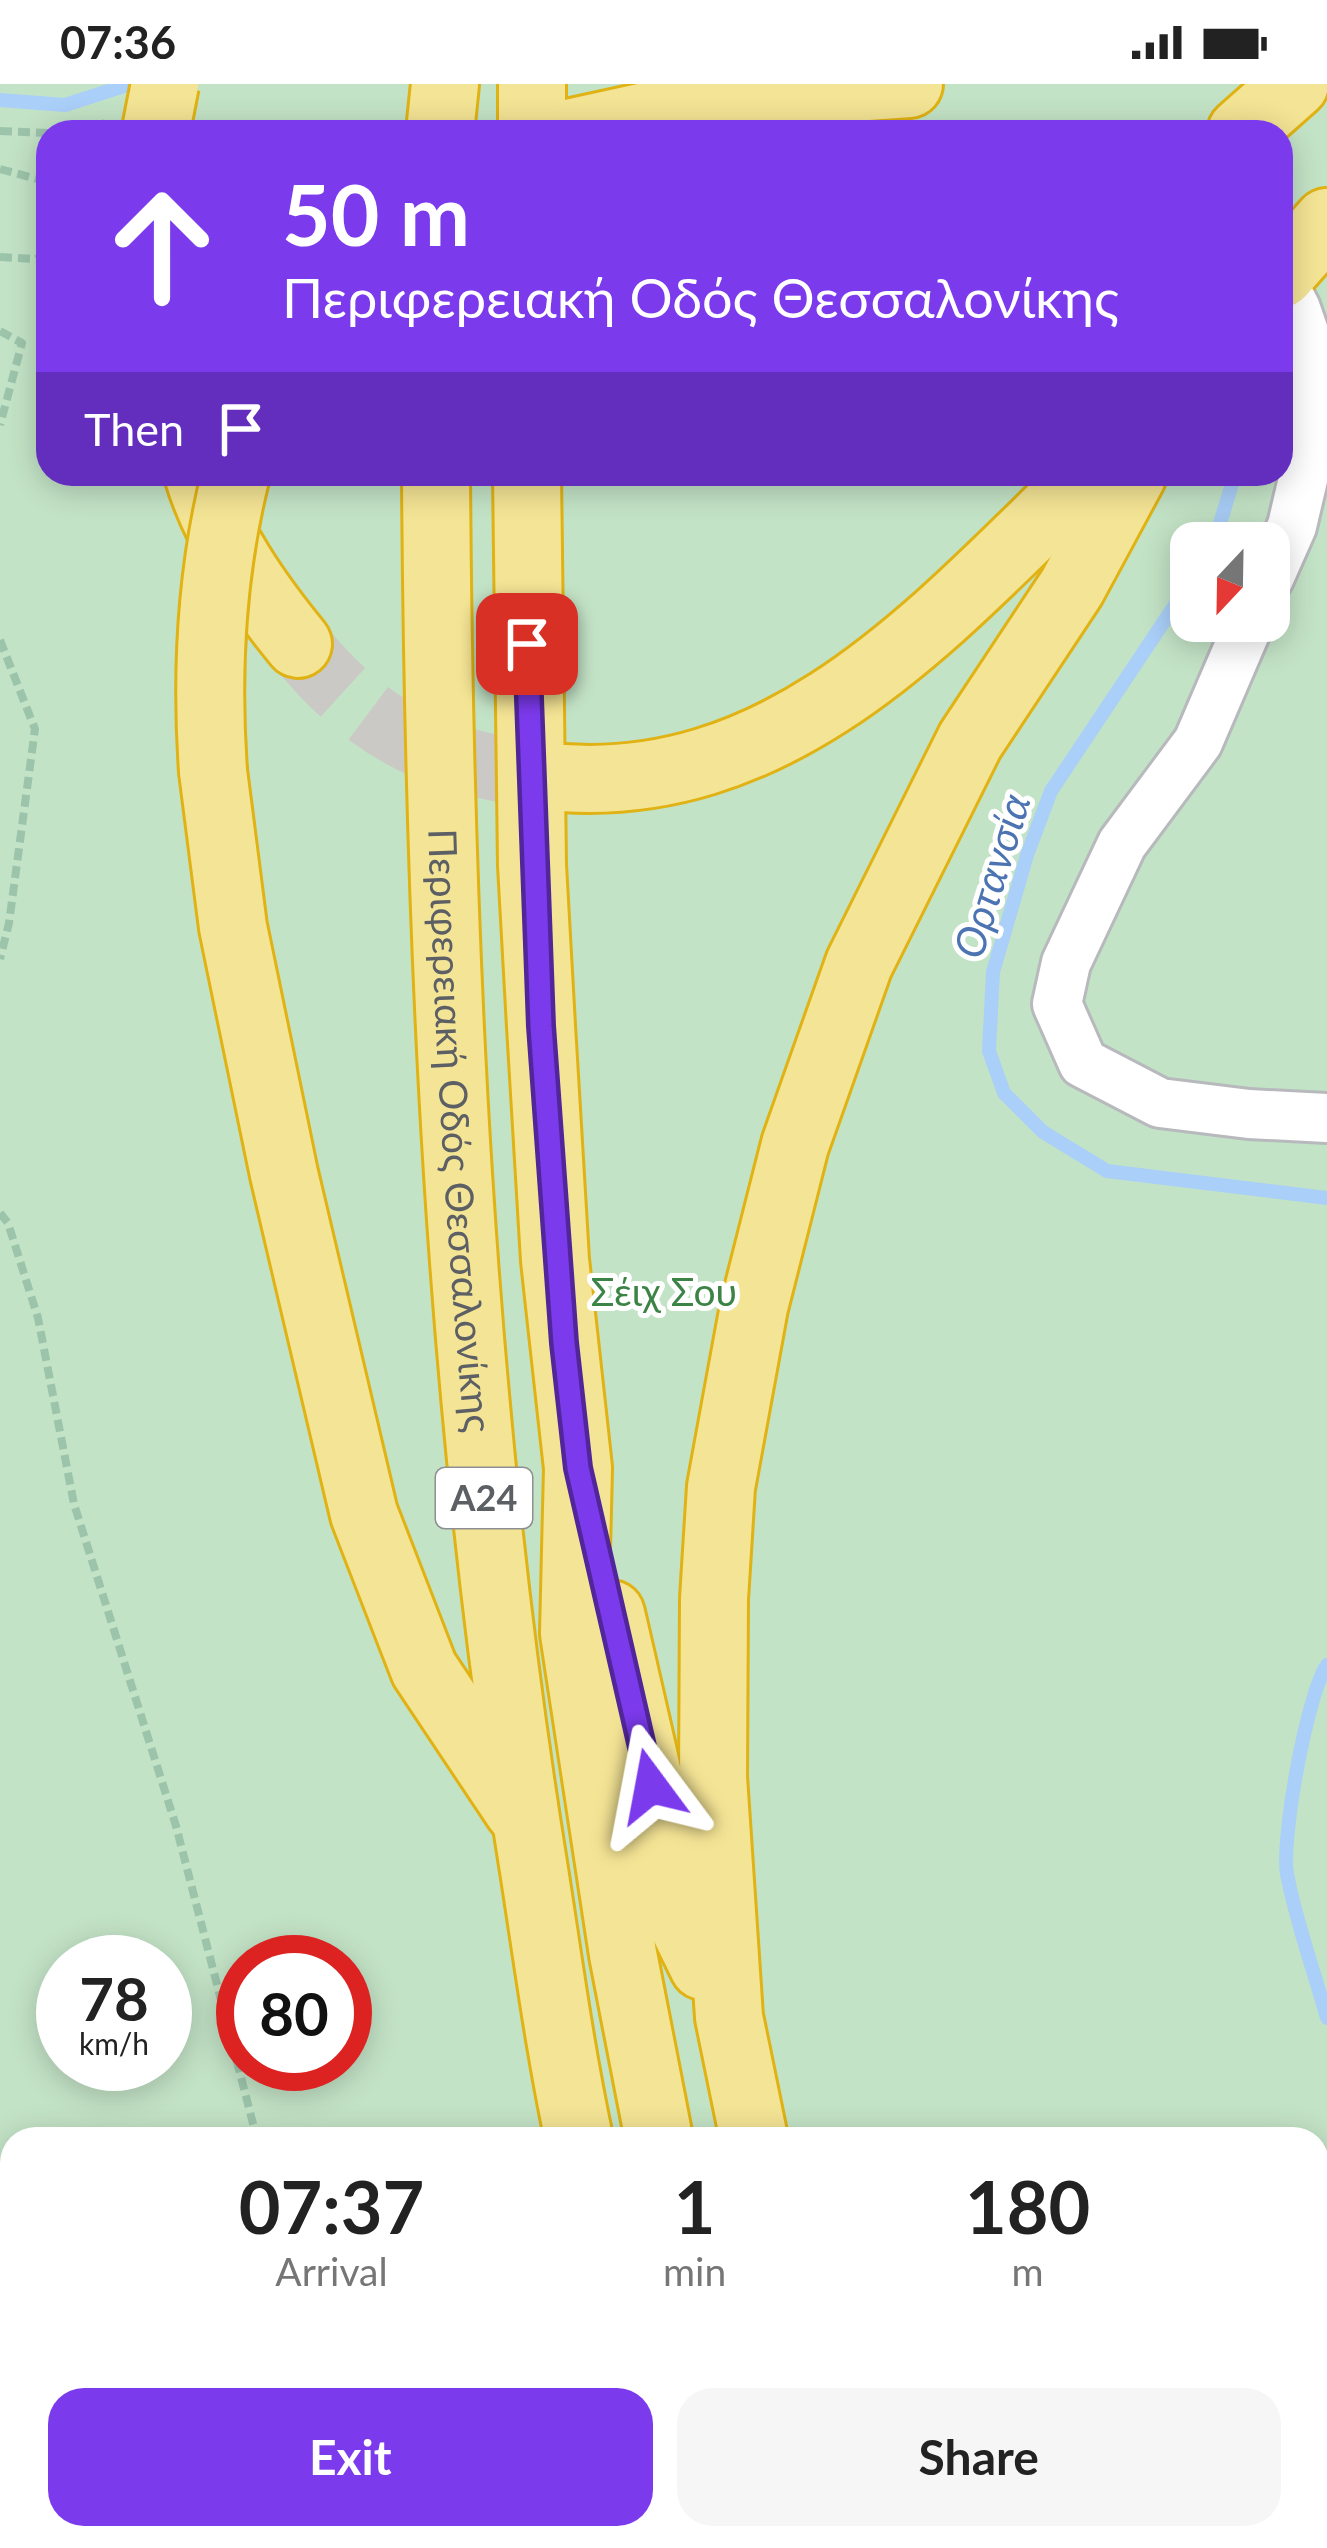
<!DOCTYPE html>
<html lang="en">
<head>
<meta charset="utf-8">
<style>
	:root { --surface:#fff; --page:#f6f6f6; --text:#222; --muted:#767676; --accent:#7c3aed }
	body { margin:0; font-family:Lato,sans-serif; background:var(--page); color:var(--text); height:100vh; display:flex; flex-direction:column; font-size:45px; white-space:nowrap }
	* { box-sizing:border-box; margin:0 }
	p { font-size:39px; color:var(--muted) }
	.icon { flex:none; width:66px; height:66px; fill:none; stroke:currentColor; stroke-width:2; stroke-linecap:round; stroke-linejoin:round }
	.map { position:relative; flex:1; overflow:hidden }
	.side { position:absolute; left:0px; top:2043px; width:1329px; height:423px; display:flex; flex-direction:column; background:var(--surface); border-radius:36px 36px 0 0; box-shadow:0 6px 30px #0003 }
	.side>* { flex:none }
	.hud { position:absolute; left:36px; top:36px; width:1257px; height:366px; border-radius:36px; box-shadow:0 6px 30px #0003; background:#7c3aed; color:#fff; overflow:hidden }
	.needle { width:78px; rotate:202deg }
	.controls { position:absolute; left:1170px; top:438px; display:grid; gap:24px }
	.controls a { display:grid; place-items:center; width:120px; height:120px; border-radius:24px; background:var(--surface); box-shadow:0 6px 30px #0003; font-size:60px }
	.speed { position:absolute; left:36px; top:1851px; display:flex; gap:24px; font-size:60px; font-weight:700; text-align:center }
	.speed>* { display:grid; place-content:center; width:156px; height:156px; border-radius:50%; background:var(--surface); box-shadow:0 6px 30px #0003; line-height:1 }
	.speed small { font-size:30px; font-weight:400 }
	.speed .limit { border:18px solid #d22; background:#fff; color:#111 }
	.pin { position:absolute; display:grid; place-items:center; width:102px; height:102px; color:#fff; margin:-51px; border-radius:24px; box-shadow:0 6px 18px #0006 }
	.me { position:absolute; width:132px; margin:-66px; rotate:347deg; stroke-linejoin:round; filter:drop-shadow(0 0 9px #0008) }
	.turn { display:flex; align-items:center; gap:42px; height:252px; padding:0 48px; font-size:54px }
	.turn .icon { width:156px; height:156px; stroke-width:2.5 }
	.turn b { display:block; font-size:84px; line-height:102px }
	.then { display:flex; align-items:center; height:114px; padding:0 48px; background:#0003; gap:24px; font-size:45px }
	.eta { display:flex; justify-content:space-evenly; align-items:center; height:204px; text-align:center }
	.eta b { font-size:72px; font-weight:700; line-height:84px }
	.primary-button { display:flex; gap:24px; margin-top:auto; padding:24px 48px }
	.primary-button a { flex:1; height:138px; border-radius:36px; background:var(--accent); color:#fff; font-size:48px; font-weight:700; line-height:138px; text-align:center }
	.primary-button a+a { background:var(--page); color:var(--text) }
	.status { display:flex; justify-content:space-between; align-items:center; height:84px; padding:0 60px; background:var(--surface); direction:ltr }
	.status svg { height:33px; fill:currentColor }
	.map>svg:first-child { display:block }
	.green { fill:#c3e3c6; fill-rule:evenodd }
	.lines { fill:none; stroke-linecap:round; stroke-linejoin:round }
	.stream { stroke:#aacff8; stroke-width:14 }
	.highway-tunnel { stroke:#cac9c5; stroke-width:66; stroke-dasharray:66 33; stroke-linecap:butt }
	.street-casing { stroke:#b7b9bd; stroke-width:54 }
	.highway-casing { stroke:#e0b213; stroke-width:72 }
	.path { stroke:#9cc4ab; stroke-width:8; stroke-dasharray:12 6; stroke-linecap:butt }
	.street { stroke:#fff; stroke-width:48 }
	.highway { stroke:#f4e495; stroke-width:66 }
	.highway-bridge-casing { stroke:#e0b213; stroke-width:72; stroke-linecap:butt }
	.highway-bridge { stroke:#f4e495; stroke-width:66 }
	.route-casing { stroke:#51269a; stroke-width:30 }
	.route { stroke:#7c3aed; stroke-width:21 }
	.labels { text-anchor:middle; stroke-width:10; stroke-linejoin:round; paint-order:stroke }
	.shield { fill:#fff; stroke:#8d8f92; stroke-width:3 }
	.shield-label { font-size:36px; font-weight:bold; fill:#5c5f64 }
	.street-label { font-size:39px; fill:#5c5f64; stroke:#fff }
	.park-label { font-size:39px; fill:#3c8346; stroke:#fff }
	.water-label { font-size:42px; font-style:italic; fill:#4c74b2; stroke:#fff }
</style>
</head>
<body>
<div class="status"><b>07:36</b><svg viewBox="0 0 49 12"><path d="M0 12V9h3v3zM5 12V6h3v6zM10 12V3h3v9zM15 12V0h3v12zM26 1h20v11H26zM47 4h2v5h-2z"/></svg></div>
<div class="map">
<svg width="1327" height="2464" viewBox="0 0 1327 2464">
	<rect width="100%" height="100%" fill="#eeece5"/>
	<!-- green -->
	<path class="green" d="M0,0H1327V2464H0ZM48,48H1281V390H48ZM1191,459H1269V537H1191ZM63,1878H165V1980H63ZM243,1878H345V1980H243ZM12,2055H1317V2454H12Z"/>
	<g class="lines">
		<!-- stream -->
		<path class="stream" d="M0,16L65,21L130,0
			M1214,459L1235,390
			M1191,497L1051,707L1027,771L993,888L989,967L1004,1009L1043,1048L1107,1087L1327,1114
			M1327,1581C1307,1610 1281,1755 1287,1790C1296,1838 1314,1887 1327,1934
			M1317,2267L1327,2257
			M1045,2464L1048,2454"/>
		<!-- highway-tunnel -->
		<path class="highway-tunnel" d="M298,560C373,653 445,682 563,694"/>
		<defs>
			<path id="street" d="M1269,494L1292,442L1311,361L1313,274L1296,225L1281,196
				M1250,537L1198,658L1122,760L1066,879L1057,920L1083,979L1160,1019L1249,1030L1327,1034
				M1317,2319L1327,2312
				M1124,2464L1134,2454"/>
			<g id="highway">
				<path d="M810,7L909,0"/>
				<path d="M440,48L445,0"/>
				<path d="M532,48V0"/>
				<path d="M1241,48L1295,0"/>
				<path d="M1281,190L1327,138"/>
				<path d="M198,390C217,453 257,510 298,560"/>
				<path id="s1" d="M436,390C439,858 459,1323 534,1786C548,1876 560,1966 579,2055"/>
				<path d="M527,390L532,781L541,942L555,1176L578,1384L574,1549L623,1870L659,2055"/>
				<path d="M213,687L233,843L284,1090L364,1430L424,1585L518,1726"/>
				<path d="M563,694C788,709 940,533 1088,390"/>
				<path d="M611,1530L682,1839L703,1882"/>
				<path d="M754,2055L729,1933L713,1693L714,1515L721,1403L754,1223L795,1061L859,880L970,657L1072,503L1133,390"/>
				<path d="M667,2454L670,2464"/>
				<path d="M753,2454L756,2464"/>
				<path d="M850,2454L853,2464"/>
				<path d="M598,2464L600,2454"/>
			</g>
		</defs>
		<!-- street casing -->
		<use href="#street" class="street-casing"/>
		<!-- highway casing -->
		<use href="#highway" class="highway-casing"/>
		<!-- path -->
		<path class="path" d="M0,47L48,49
			M81,48L105,39
			M0,85L48,98
			M0,173L36,175L48,169
			M0,247L22,259L0,341
			M0,556L35,645L9,839L0,875
			M0,1129L8,1139L38,1234L74,1420L176,1742L257,2055
			M209,2464L216,2454"/>
		<!-- street -->
		<use href="#street" class="street"/>
		<!-- highway -->
		<use href="#highway" class="highway"/>
		<defs>
			<path id="highway-bridge" d="M156,46L165,0
				M573,48L655,30L810,7
				M213,687C206,586 211,488 236,390"/>
		</defs>
		<!-- highway-bridge casing -->
		<use href="#highway-bridge" class="highway-bridge-casing"/>
		<!-- highway-bridge -->
		<use href="#highway-bridge" class="highway-bridge"/>
	</g>
	<g class="lines">
		<defs>
			<path id="route" d="M527,560L541,942L564,1259L578,1384L651,1702"/>
		</defs>
		<!-- route casing -->
		<use href="#route" class="route-casing"/>
		<!-- route -->
		<use href="#route" class="route"/>
	</g>
	<g class="labels">
		<!-- shield labels -->
		<rect class="shield" x="436" y="1384" width="96" height="60" rx="9"/>
		<g class="shield-label">
			<text x="484" y="1427">Α24</text>
		</g>
		<!-- street labels -->
		<g class="street-label">
			<text dy="14" stroke="none"><textPath href="#s1" startOffset="657">Περιφερειακή Οδός Θεσσαλονίκης</textPath></text>
		</g>
		<!-- park labels -->
		<g class="park-label">
			<text x="664" y="1222">Σέιχ Σου</text>
		</g>
		<!-- water labels -->
		<g class="water-label">
			<text transform="translate(992 792) rotate(-73)" y="15">Ορτανσία</text>
		</g>
	</g>
</svg>
<div class="controls">
<a><svg class="needle" viewBox="-14 -14 28 28"><path d="M0-13l5 13h-10z" fill="#e53935"/><path d="M0 13l5-13h-10z" fill="#767676"/></svg></a>
</div>
<div class="speed"><div>78<small>km/h</small></div><div class="limit">80</div></div>
<div class="pin" style="left:527px;top:560px;background:#d93025"><svg class="icon" aria-label="arrive" viewBox="0 0 24 24"><path d="M6 21V4h12l-3 4 3 4H6"/></svg></div>
<svg class="me" style="left:651px;top:1702px" viewBox="-20 -20 40 40"><path d="M0-17L14 15 0 8-14 15z" fill="#7c3aed" stroke="#fff" stroke-width="4"/></svg>
<div class="hud">
<div class="turn"><svg class="icon" aria-label="ahead" viewBox="0 0 24 24"><path d="M12 20V5M6 11l6-6 6 6"/></svg><div><b>50 m</b>Περιφερειακή Οδός Θεσσαλονίκης</div></div>
<div class="then">Then<svg class="icon" aria-label="arrive" viewBox="0 0 24 24"><path d="M6 21V4h12l-3 4 3 4H6"/></svg></div>
</div>
<section class="side">
<div class="eta">
<div><b>07:37</b><p>Arrival</p></div>
<div><b>1</b><p>min</p></div>
<div><b>180</b><p>m</p></div>
</div>
<div class="primary-button"><a>Exit</a><a>Share</a></div>
</section>
</div>
</body>
</html>
